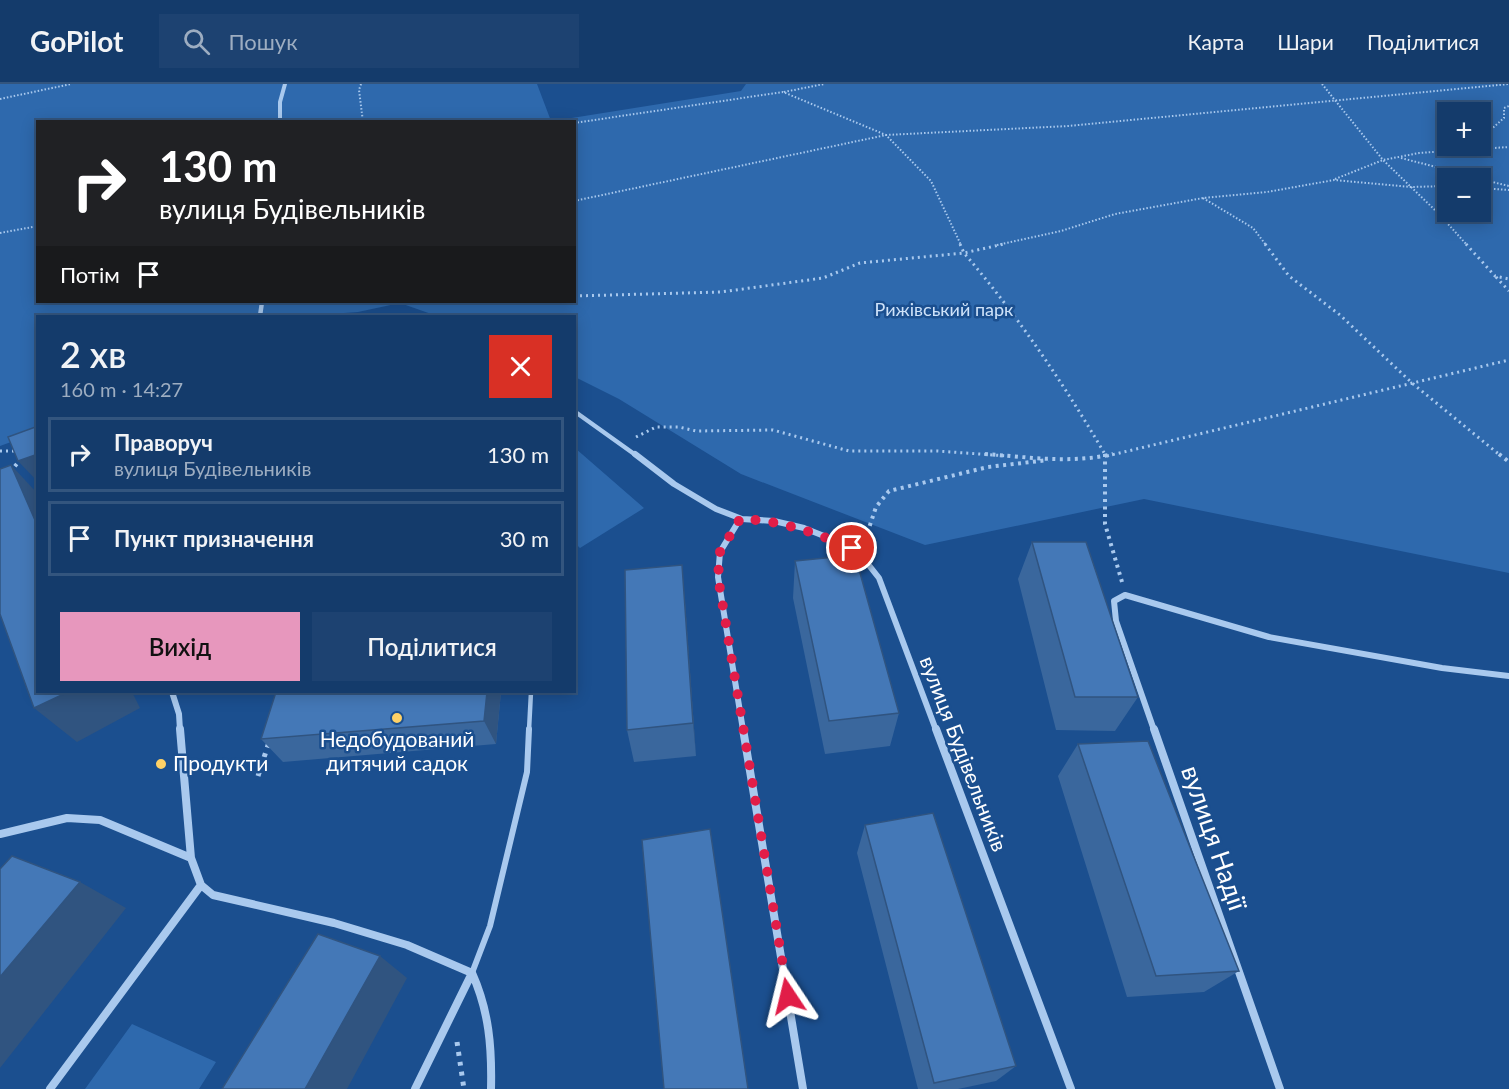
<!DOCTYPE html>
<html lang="uk">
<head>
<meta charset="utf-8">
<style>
	:root { --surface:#143b6b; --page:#1d4271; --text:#f1f3f6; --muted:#9dadc1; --line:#33557e; --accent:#e797bd }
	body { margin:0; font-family:Lato,sans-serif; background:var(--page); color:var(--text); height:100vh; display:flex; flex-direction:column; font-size:22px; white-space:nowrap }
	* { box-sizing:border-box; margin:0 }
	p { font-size:20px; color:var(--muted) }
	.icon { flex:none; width:33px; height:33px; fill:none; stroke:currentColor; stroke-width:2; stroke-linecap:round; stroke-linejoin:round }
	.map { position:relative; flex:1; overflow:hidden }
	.panel { position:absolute; left:36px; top:231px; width:540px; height:378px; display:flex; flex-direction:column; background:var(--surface); border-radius:0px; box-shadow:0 3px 15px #0003,0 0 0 2px var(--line) }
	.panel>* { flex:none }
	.hud { position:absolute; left:36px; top:36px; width:540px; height:183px; border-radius:0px; box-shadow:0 3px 15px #0003,0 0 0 2px var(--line); background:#202124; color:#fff; overflow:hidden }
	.buttons { position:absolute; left:1437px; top:18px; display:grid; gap:12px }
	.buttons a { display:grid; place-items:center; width:54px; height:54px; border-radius:0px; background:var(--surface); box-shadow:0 3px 15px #0003,0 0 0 2px var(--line); font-size:30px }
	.pin { position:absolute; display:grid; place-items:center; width:51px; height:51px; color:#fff; margin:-26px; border:3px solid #fff; border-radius:50%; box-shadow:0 2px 6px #0007 }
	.me { position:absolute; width:66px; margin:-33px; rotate:350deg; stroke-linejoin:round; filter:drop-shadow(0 0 4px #0008) }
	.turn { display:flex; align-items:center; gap:21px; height:126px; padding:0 24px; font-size:27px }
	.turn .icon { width:78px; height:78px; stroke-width:2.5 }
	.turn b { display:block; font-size:42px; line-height:51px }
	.then { display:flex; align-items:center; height:57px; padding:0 24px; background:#0003; gap:12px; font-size:22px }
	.round { display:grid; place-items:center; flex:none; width:63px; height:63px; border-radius:0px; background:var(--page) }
	.summary { display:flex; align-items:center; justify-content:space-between; height:102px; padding:0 24px }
	h1 { font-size:36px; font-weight:600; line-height:45px }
	.button { display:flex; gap:12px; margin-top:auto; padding:12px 24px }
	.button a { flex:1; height:69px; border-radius:0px; background:var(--accent); color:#111; font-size:24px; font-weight:600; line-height:69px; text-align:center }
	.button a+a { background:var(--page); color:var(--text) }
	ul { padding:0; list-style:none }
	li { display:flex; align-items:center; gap:18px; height:75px; margin:0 12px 9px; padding:0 12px; border:3px solid var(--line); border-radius:0px }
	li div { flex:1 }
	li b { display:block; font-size:22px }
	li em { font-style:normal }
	header { display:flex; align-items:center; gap:36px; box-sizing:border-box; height:84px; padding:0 30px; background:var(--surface); border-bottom:2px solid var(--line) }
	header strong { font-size:28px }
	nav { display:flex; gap:33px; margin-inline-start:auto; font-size:21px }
	.search { width:420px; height:54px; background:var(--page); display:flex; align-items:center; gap:15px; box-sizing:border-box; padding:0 21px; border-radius:0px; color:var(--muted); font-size:22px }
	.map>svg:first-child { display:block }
	.green { fill:#2e69ad; fill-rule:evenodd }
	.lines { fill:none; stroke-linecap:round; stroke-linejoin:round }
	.path-far3 { stroke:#a9c9ee; stroke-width:2; stroke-dasharray:1.5 2; stroke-linecap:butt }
	.path-far2 { stroke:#a9c9ee; stroke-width:3; stroke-dasharray:2 4; stroke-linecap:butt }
	.path-far1 { stroke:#a9c9ee; stroke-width:4; stroke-dasharray:3 4.5; stroke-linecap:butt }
	.path { stroke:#a9c9ee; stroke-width:5; stroke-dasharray:4 6; stroke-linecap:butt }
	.lane-far1 { stroke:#a9c9ee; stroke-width:4.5 }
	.lane { stroke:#a9c9ee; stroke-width:6 }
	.street-far3 { stroke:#a9c9ee; stroke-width:4 }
	.street-far2 { stroke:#a9c9ee; stroke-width:4.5 }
	.street-far1 { stroke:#a9c9ee; stroke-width:6 }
	.street { stroke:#a9c9ee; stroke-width:8 }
	.wall { fill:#3a679d }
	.shaded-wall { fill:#305480 }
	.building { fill:#4478b7; stroke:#305480; stroke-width:1.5 }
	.route { stroke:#e11d48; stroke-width:10; stroke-dasharray:0 18 }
	.poi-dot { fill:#ffd166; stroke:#1b4f8f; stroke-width:2 }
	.labels { text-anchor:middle; stroke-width:5; stroke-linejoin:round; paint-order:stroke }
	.far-park-label { font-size:18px; fill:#cfe3fa; stroke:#1b4f8f }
	.poi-label { font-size:21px; fill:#fff; stroke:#1b4f8f }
	.street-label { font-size:21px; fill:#fff; stroke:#1b4f8f }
	.near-street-label { font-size:26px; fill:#fff; stroke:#1b4f8f }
</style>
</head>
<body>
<header>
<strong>GoPilot</strong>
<div class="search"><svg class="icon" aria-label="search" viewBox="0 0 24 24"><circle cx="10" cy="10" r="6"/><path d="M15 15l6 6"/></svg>Пошук</div>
<nav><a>Карта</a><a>Шари</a><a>Поділитися</a></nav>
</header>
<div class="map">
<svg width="1509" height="1005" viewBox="0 0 1509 1005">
	<rect width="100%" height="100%" fill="#1b4f8f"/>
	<!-- green -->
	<path class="green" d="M0,0H537L551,37L38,38V218H574V38L553,37L741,7L746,0H1509V489L1144,415L925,461L741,390L619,315L575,293L574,232H437L400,219L358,228L301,232H38L37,355L11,358L0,362ZM1448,28H1480V62H1448ZM1448,94H1480V128H1448Z
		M575,364L644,424L580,464L575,459Z
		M132,940L216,978L199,1005H85Z"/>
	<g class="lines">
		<!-- path-far3 -->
		<path class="path-far3" d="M361,0L359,6L363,38
			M1322,0L1383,76L1438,129L1467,161
			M784,8L824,0
			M0,15L71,0
			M574,39L783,8L886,51L931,97L961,161
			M1480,55L1504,34V24L1509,22
			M1401,74L1479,94
			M1335,95L1383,76L1419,69L1509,63
			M1480,95L1509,102
			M1480,104L1509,106
			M1203,114L1253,144L1266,161
			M574,117L886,51L1068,42L1509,0
			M0,149L38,142
			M997,161L1061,147L1115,130L1203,114L1267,108L1334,96L1411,103L1448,102"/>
		<!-- path-far2 -->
		<path class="path-far2" d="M960,160L964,169C1018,232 1064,300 1106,372
			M1265,160L1289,192L1340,231L1412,299L1501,372
			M1466,160L1495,192L1509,195
			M1496,193L1509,207
			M574,212L721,208L823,194L860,179L964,169L1004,160
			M636,353L656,343H679L696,347L773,346L849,367H937L1008,372
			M0,367H17
			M1107,372L1509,276"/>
		<!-- path-far1 -->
		<path class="path-far1" d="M985,370C1027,373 1072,380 1113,370
			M1105,370V440L1122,498
			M1499,370L1509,378
			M10,388L21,375
			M865,456L876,423L889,407L988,383L1048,376"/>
		<!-- path -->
		<path class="path" d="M258,692L269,658
			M457,958L464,1005"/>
		<!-- lane-far1 -->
		<path class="lane-far1" d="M529,646L531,608"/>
		<!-- lane -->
		<path class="lane" d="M472,889L490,842L527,688L529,645"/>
		<!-- street-far3 -->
		<path class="street-far3" d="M280,38V18L285,0"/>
		<!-- street-far2 -->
		<path class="street-far2" d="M260,232L262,218
			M574,327L637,372"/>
		<!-- street-far1 -->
		<path class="street-far1" d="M635,370L674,400L716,425L742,435L774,437L804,444L844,460L860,470L879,494L936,646
			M740,435L720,468L718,493L743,646
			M172,608L179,630L180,646
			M1154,646L1116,537L1114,517L1125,511L1269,553L1442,584L1509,592"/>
		<!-- street -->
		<path class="street" d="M180,645L191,774L201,801L213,811L334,839L407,861L472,889C489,927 492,963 491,1005
			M743,645L803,1005
			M936,645L1071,1005
			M1154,645L1280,1005
			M0,750L67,734L100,736L191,774
			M50,1005L201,801
			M415,1005L472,889"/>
	</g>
	<!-- wall -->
	<path class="wall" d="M1032,458L1138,613L1115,647L1056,646L1018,495Z
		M795,477L899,629L890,662L825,670L793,514Z
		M685,518L696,672L634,678L627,646Z
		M276,608H501L496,660L283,678L261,655Z
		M1078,660L1239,887L1204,908L1127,913L1058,692Z
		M865,741L1016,982L996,997L958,1005H918L857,769Z"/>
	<!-- shaded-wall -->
	<path class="shaded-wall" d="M38,370V398L18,377Z
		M11,381L38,410V443Z
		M682,481L685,518L696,672L693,639Z
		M68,608H132L140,624L77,658L34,624Z
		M487,608H501L496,660L484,637Z
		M80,798L126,824L0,984V893Z
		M380,872L407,894L347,1005H305Z"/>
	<!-- building -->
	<path class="building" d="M38,342V370L18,377L8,353Z
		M11,381L38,443V608H68L34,624L0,530V385Z
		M1032,458H1086L1138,613H1075Z
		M855,471L899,629L829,637L795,477Z
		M682,481L693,639L627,646L625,486Z
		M276,608H487L484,637L261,655Z
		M1148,657L1239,887L1156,892L1078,660Z
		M933,729L1016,982L934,999L865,741Z
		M710,745L748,1005H664L642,756Z
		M12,772L80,798L0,893V785Z
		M318,850L380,872L305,1005H222Z"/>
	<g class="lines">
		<!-- route -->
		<path class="route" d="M788,912L718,493L720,468L740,435C781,436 815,449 852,464"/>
	</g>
	<!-- markers -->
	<g class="poi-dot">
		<circle cx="397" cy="634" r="6"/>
		<circle cx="161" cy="680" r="6"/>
	</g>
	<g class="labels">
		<!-- far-park labels -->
		<g class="far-park-label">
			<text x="944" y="232">Рижівський парк</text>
		</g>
		<!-- poi labels -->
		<g class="poi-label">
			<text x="397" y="663">Недобудований<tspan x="397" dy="24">дитячий садок</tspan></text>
			<text x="173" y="687" text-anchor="start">Продукти</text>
		</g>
		<!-- street labels -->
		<g class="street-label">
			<text transform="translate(963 670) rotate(69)" y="7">вулиця Будівельників</text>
		</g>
		<!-- near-street labels -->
		<g class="near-street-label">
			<text transform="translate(1214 754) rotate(71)" y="9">вулиця Надії</text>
		</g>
	</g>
</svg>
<div class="buttons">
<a>+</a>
<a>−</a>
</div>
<div class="pin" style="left:852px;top:464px;background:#d93025"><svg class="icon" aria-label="arrive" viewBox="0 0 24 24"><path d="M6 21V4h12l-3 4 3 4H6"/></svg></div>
<svg class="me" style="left:788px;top:912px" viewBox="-20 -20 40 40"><path d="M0-17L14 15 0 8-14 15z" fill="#e11d48" stroke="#fff" stroke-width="4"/></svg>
<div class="hud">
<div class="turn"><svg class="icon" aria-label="right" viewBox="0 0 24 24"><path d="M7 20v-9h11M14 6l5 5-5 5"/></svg><div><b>130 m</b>вулиця Будівельників</div></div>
<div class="then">Потім<svg class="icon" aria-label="arrive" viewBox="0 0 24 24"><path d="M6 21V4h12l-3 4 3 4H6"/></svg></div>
</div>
<section class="panel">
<div class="summary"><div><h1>2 хв</h1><p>160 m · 14:27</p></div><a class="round" style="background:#d93025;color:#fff"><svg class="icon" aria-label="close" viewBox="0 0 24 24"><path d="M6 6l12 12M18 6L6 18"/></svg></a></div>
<ul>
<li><svg class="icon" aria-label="right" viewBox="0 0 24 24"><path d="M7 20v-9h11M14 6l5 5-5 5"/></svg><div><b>Праворуч</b><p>вулиця Будівельників</p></div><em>130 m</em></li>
<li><svg class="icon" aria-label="arrive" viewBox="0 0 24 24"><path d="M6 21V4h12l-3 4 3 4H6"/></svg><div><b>Пункт призначення</b></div><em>30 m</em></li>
</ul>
<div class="button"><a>Вихід</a><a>Поділитися</a></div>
</section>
</div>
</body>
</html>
